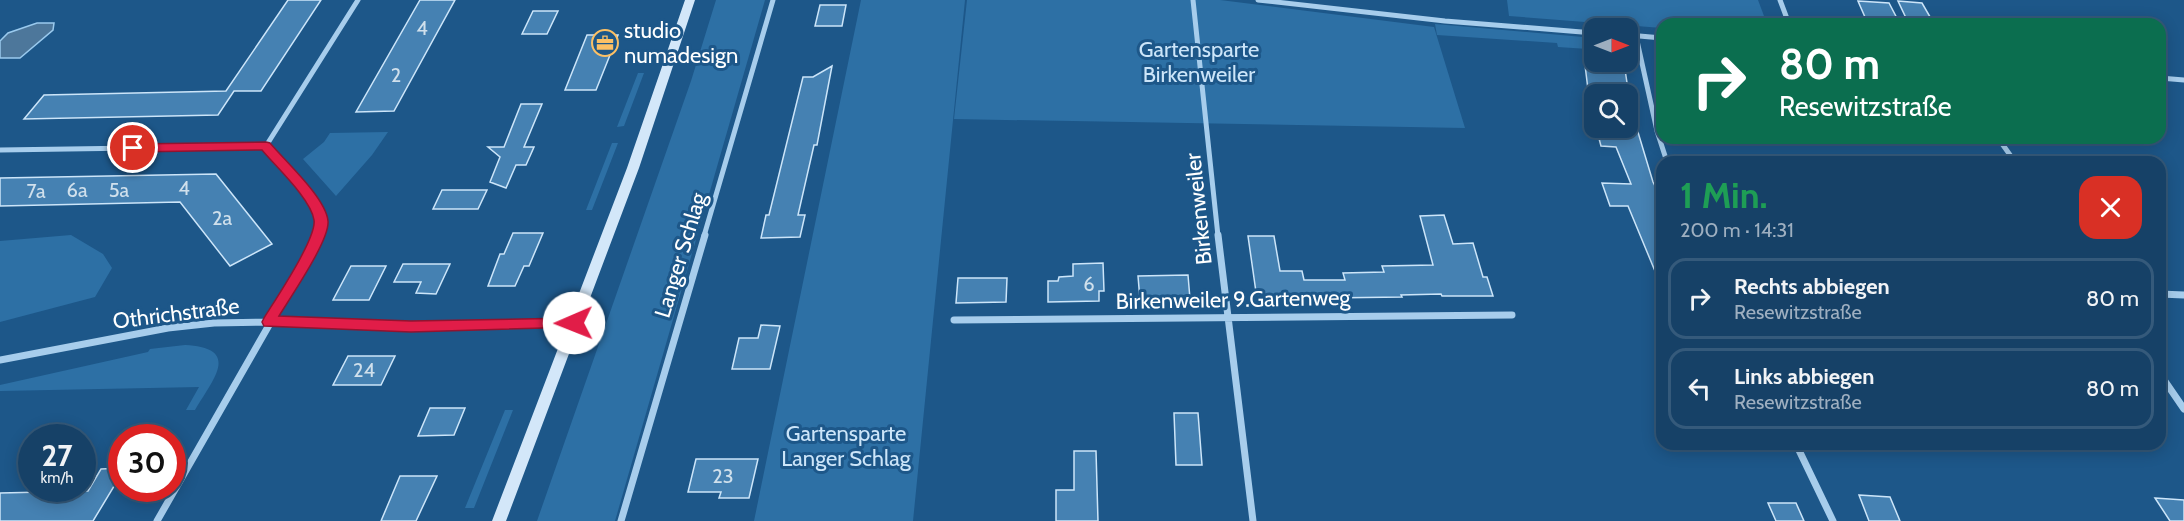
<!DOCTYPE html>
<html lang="de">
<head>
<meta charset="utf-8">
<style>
	:root { --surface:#164167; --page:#234c70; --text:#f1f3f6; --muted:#9eafc0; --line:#355a7b }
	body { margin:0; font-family:Cabin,sans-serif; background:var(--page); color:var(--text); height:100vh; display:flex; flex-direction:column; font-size:22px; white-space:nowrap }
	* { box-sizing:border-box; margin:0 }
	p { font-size:20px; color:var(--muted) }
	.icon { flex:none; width:33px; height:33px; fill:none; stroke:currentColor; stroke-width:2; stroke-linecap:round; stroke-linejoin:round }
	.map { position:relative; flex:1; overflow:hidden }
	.sheet { position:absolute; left:1656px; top:156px; width:510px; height:294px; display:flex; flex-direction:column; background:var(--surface); border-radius:18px; box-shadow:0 3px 15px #0003,0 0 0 2px var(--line) }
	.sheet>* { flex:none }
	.banner { position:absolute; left:1656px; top:18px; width:510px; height:126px; border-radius:18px; box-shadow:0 3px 15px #0003,0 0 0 2px var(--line); background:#0b6e4f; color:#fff; overflow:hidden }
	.needle { width:39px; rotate:90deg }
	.fabs { position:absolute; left:1584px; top:18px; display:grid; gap:12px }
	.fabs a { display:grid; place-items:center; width:54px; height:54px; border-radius:12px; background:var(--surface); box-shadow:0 3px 15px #0003,0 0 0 2px var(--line); font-size:30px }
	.speed { position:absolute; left:18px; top:424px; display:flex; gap:12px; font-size:30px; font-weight:700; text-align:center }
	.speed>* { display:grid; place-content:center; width:78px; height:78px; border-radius:50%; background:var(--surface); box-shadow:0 3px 15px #0003,0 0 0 2px var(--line); line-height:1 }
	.speed small { font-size:15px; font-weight:400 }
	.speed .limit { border:9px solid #d22; background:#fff; color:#111 }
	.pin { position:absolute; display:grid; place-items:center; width:51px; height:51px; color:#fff; margin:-26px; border:3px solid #fff; border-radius:50%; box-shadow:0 2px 6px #0007 }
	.me { position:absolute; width:66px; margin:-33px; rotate:269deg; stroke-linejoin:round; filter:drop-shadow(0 0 4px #0008) }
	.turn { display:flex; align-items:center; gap:21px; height:126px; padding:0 24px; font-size:27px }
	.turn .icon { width:78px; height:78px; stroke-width:2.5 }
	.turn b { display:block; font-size:42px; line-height:51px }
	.round { display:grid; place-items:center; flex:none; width:63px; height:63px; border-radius:18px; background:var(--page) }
	.headline { display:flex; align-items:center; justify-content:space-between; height:102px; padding:0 24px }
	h1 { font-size:36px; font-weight:800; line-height:45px; color:#1e9e55 }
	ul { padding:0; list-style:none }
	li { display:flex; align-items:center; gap:18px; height:81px; margin:0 12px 9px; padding:0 12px; border:3px solid var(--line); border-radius:18px }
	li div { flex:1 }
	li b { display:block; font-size:22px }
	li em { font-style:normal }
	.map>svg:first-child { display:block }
	.green { fill:#2d70a5 }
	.water { fill:#4d779b; stroke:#9acaee; stroke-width:1.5 }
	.building { fill:#4581b2; stroke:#cce5f9; stroke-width:1.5; fill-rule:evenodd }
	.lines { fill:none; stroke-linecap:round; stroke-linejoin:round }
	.street-far1 { stroke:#a7cdec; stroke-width:5 }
	.street { stroke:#a7cdec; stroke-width:7 }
	.secondary { fill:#d3e7f9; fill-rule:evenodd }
	.route { fill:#e11d48; stroke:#92132f; stroke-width:1.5 }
	.labels { text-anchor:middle; stroke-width:6; stroke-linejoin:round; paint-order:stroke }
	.number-label { font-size:20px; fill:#d0e0ec }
	.poi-label { font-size:22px; fill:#fff; stroke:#1d5789; text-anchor:start }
	.park-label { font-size:22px; fill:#cce5f9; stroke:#1d5789 }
	.street-label { font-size:22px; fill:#fff; stroke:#1d5789 }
</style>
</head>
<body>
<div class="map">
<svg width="2184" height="521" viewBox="0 0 2184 521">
	<rect width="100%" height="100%" fill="#1d5789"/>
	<!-- green -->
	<path class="green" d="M716,0H765L615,521H537L691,81Z
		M861,0H965L913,521H754Z
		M967,0H1220L1434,27L1465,128L954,119Z
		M1507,0H1758L1767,24H1662V28L1509,16Z
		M1435,24L1583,37L1588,49L1558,47L1557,43L1437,35Z
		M638,73H644L624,126L617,127Z
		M388,132L372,155L336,196L303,159L324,142L330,133Z
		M612,143H618L592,210H586Z
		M71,235L103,254L112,268L95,297L0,322V241Z
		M185,345C242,348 213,379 195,410H186L199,387L0,391V385L148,352L150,349Z
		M505,410H513L474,508H465Z"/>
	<!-- water -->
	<path class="water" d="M37,23H54L53,30L20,58H0V41L8,33Z"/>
	<!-- building -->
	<path class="building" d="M288,0H321L261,91H234L218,115L24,119L44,95L226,91Z
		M420,0H455L394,111L356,112Z
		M1858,1L1889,3L1900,24H1868Z
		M1898,1L1922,3L1933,22L1907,20Z
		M820,5H846L842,26H815Z
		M533,11H558L547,34H522Z
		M587,35H618L596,90H565Z
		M1601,62L1624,63L1631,109L1653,182L1662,200V288L1628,206H1610L1602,183L1631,184L1616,147L1601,146L1597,131L1593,130L1585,65L1602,66ZM1594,94H1628V128H1594Z
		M832,66L817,145H814L798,215H805L800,237L761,238L766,215H769L803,77H813Z
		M521,104H542L524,147H534L526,165H516L506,188L490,182L500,157L488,147H504Z
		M216,174L272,244L230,266L180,202L0,206V178Z
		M442,190H487L478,209H433Z
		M1444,215L1453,244L1473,243L1483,277H1487L1493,296H1442L1441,294L1401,295L1402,297L1257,299L1248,236H1274L1280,271H1302L1304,280H1345L1343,273L1384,272L1382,266L1433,265L1420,216Z
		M513,233H543L529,266H524L515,286H488L500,254H504Z
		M1103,263L1104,291H1099V301L1048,302V281H1058L1059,277L1073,276V264Z
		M403,264H450L436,294L416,293L421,282H394Z
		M351,266H386L369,300H333Z
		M1188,275L1190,299L1140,300L1138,276Z
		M958,278H1007L1006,302L956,303Z
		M761,325L780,326L770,369H732L739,338H758Z
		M348,356H395L381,385H333Z
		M430,408H465L454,435L418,436Z
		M1174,413H1198L1202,465H1176Z
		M1074,451H1096L1098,521H1056V490H1074Z
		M696,459H758L749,498H719L721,492H688Z
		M122,468V473L93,521H0V493L88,491L101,469Z
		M400,476H437L416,521H381Z
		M1859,495L1890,497L1900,521H1869Z
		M2155,498L2184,500V521H2170Z
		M1768,503H1796L1804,521H1776Z"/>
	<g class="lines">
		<!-- street-far1 -->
		<path class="street-far1" d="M1193,0L1218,236
			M1258,0L1445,21L1594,33
			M1780,0L1789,24
			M1628,35L1662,38
			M1636,36L1657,131L1667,162
			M2160,78L2184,80
			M1998,138L2015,162
			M266,146L358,0
			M266,146L319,210L321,227L317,236
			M0,150L266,146
			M704,236L773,0"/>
		<!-- street -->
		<path class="street" d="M1218,235L1253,521
			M2160,294L2184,295
			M954,320L1512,315
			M0,360L168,328L214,323L269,322L411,326L574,323
			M2160,374L2184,409
			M1796,444L1833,521
			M157,521L312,250L318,235
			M621,521L705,235"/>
		<!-- secondary -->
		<path class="secondary" d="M685,0H695L639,168L506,521H492L627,168Z"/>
	</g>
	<!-- route -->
	<path class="route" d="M266,142L270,143C285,161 326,198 328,221C330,240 290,298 279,316L411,321L574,318L579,319L581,323L579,327L411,332L264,326L262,322L264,318C275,300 317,238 314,220C311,199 276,167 262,150L133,152L126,148L133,144Z"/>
	<!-- icons -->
	<defs>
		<symbol id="office-ring" viewBox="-11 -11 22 22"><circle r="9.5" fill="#1d5789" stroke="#fcc065" stroke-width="1.5"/><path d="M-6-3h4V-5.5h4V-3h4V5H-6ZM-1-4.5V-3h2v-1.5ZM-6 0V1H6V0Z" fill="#fcc065"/></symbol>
	</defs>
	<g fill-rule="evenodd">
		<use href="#office-ring" x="590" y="28" width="30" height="30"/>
	</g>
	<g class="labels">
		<!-- number labels -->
		<g class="number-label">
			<text x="422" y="35">4</text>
			<text x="396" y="82">2</text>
			<text x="184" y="195">4</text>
			<text x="77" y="197">6a</text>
			<text x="119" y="197">5a</text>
			<text x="36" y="198">7a</text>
			<text x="222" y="225">2a</text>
			<text x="1089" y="291">6</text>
			<text x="364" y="377">24</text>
			<text x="723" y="483">23</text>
		</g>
		<!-- poi labels -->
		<g class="poi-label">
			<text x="624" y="38">studio<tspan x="624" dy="25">numadesign</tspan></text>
		</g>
		<!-- park labels -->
		<g class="park-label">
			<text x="1199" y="57">Gartensparte<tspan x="1199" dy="25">Birkenweiler</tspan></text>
			<text x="846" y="441">Gartensparte<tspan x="846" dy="25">Langer Schlag</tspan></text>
		</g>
		<!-- street labels -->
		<g class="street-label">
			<text transform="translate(1198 209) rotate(-96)" y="8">Birkenweiler</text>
			<text transform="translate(680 255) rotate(-73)" y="8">Langer Schlag</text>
			<text transform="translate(1233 299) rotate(-1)" y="8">Birkenweiler 9.Gartenweg</text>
			<text transform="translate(176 313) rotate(-7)" y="8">Othrichstraße</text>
		</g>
	</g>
</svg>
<div class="fabs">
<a><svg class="needle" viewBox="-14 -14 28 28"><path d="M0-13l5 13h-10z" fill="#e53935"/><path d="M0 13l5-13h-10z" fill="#9eafc0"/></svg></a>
<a><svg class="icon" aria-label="search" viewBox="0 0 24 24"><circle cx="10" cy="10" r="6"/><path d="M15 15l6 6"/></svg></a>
</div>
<div class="speed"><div>27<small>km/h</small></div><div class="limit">30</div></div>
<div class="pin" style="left:133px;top:148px;background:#d93025"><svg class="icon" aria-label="arrive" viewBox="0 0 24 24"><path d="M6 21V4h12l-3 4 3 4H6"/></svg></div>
<svg class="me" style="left:574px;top:323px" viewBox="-20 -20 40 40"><circle r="19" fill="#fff"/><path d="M0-13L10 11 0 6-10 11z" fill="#e11d48"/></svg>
<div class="banner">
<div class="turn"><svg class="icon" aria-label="right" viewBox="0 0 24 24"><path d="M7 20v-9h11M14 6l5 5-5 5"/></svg><div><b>80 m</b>Resewitzstraße</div></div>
</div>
<section class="sheet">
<div class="headline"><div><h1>1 Min.</h1><p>200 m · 14:31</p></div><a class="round" style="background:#d93025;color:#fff"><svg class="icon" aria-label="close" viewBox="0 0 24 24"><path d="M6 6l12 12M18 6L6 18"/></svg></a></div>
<ul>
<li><svg class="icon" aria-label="right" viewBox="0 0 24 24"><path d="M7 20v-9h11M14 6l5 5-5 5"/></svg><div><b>Rechts abbiegen</b><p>Resewitzstraße</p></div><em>80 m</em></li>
<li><svg class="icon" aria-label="left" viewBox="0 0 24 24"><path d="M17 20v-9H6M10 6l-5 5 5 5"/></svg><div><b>Links abbiegen</b><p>Resewitzstraße</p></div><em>80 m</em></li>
</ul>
</section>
</div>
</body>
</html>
